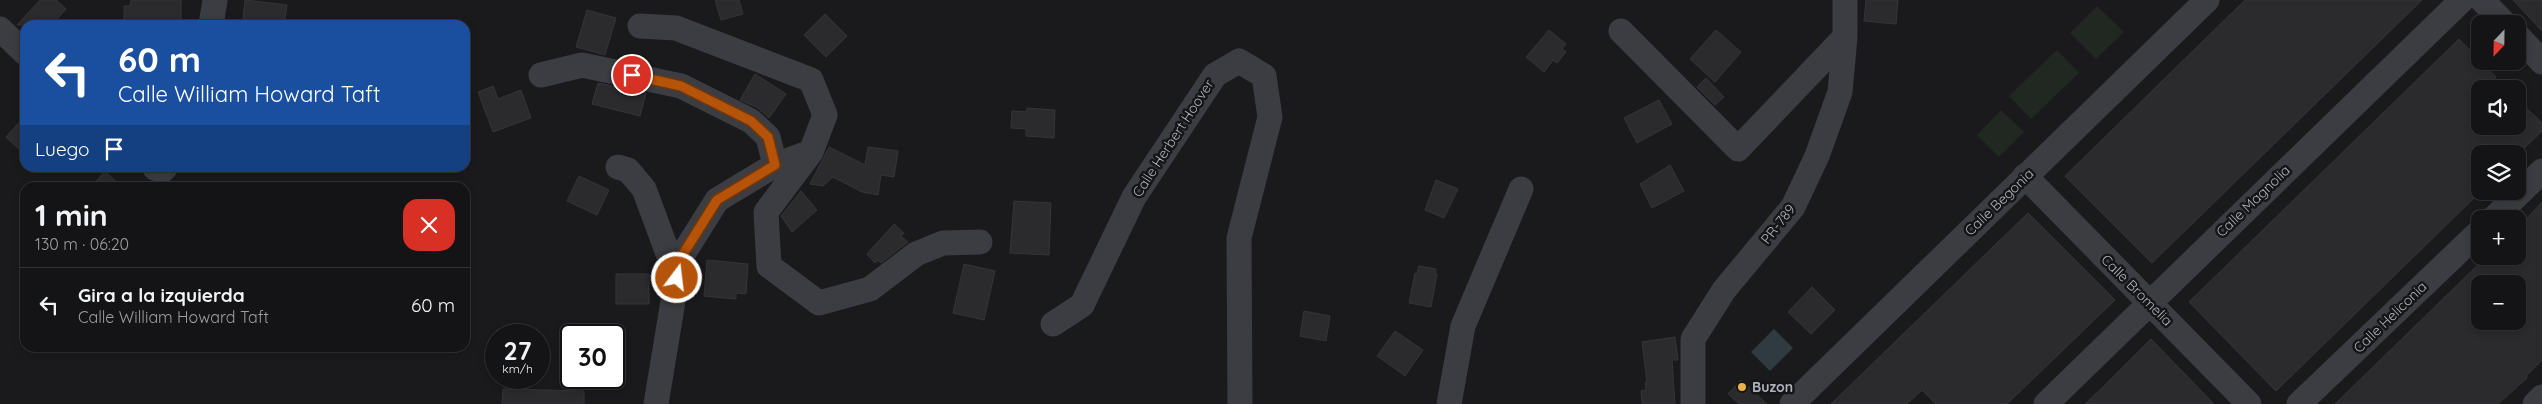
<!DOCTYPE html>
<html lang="es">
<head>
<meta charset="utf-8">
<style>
	:root { --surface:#141416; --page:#1d1d1f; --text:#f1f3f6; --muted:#9d9ea1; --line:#333335 }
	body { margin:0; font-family:Quicksand,sans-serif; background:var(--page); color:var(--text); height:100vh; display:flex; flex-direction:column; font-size:19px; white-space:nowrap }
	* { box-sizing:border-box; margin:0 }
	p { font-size:16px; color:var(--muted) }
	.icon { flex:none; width:28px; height:28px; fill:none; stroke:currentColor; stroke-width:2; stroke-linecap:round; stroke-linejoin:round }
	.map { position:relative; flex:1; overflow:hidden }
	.sheet { position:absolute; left:20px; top:182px; width:450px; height:170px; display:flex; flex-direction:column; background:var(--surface); border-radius:15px; box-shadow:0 2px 8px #0003,0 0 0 1px var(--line) }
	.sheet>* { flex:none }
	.hud { position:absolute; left:20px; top:20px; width:450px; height:152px; border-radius:15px; box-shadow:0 2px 8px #0003,0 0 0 1px var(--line); background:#1a4fa0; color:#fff; overflow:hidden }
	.needle { width:32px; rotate:202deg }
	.buttons { position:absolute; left:2471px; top:15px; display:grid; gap:10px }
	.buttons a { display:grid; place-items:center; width:55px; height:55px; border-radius:10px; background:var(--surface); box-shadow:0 2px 8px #0003,0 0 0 1px var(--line); font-size:25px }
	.speed { position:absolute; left:485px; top:324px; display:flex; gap:10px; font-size:25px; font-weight:700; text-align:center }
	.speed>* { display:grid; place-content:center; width:65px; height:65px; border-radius:50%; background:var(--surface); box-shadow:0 2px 8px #0003,0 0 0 1px var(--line); line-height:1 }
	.speed small { font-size:12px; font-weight:400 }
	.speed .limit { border:2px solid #111; border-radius:8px; background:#fff; color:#111 }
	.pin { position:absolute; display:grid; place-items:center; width:42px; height:42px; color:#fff; margin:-21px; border:2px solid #fff; border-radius:50%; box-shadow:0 1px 5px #0007 }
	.me { position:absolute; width:55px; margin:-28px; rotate:15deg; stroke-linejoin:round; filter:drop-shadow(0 0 4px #0008) }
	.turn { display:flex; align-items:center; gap:18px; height:105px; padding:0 15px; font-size:22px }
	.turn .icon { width:65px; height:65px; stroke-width:2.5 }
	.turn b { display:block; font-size:35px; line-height:42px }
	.then { display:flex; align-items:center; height:48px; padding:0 15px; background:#0003; gap:10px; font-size:19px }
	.round { display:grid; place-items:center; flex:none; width:52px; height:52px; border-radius:15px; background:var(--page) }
	.head { display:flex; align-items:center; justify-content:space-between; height:85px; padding:0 15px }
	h1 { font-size:30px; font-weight:800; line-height:38px }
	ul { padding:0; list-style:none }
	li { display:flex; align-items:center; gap:15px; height:75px; padding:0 15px; border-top:1px solid var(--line) }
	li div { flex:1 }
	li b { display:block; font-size:19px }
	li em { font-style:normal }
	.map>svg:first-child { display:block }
	.green { fill:#202821 }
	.water { fill:#303a41 }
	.building { fill:#2b2b2e; stroke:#353539; fill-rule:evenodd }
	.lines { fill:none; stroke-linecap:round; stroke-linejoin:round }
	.minor { stroke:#3c3d42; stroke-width:25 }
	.route-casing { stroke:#753606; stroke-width:12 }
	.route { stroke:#b45309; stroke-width:9 }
	.poi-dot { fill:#ecb243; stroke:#151518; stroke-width:2 }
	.labels { text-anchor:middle; stroke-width:5; stroke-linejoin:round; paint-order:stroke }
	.street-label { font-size:14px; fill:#aeb2bc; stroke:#151518 }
	.poi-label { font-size:14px; font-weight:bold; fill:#aeb2bc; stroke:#151518; text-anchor:start }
</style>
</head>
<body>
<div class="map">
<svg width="2542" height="404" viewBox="0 0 2542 404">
	<rect width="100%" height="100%" fill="#1a1a1d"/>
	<!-- green -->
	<path class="green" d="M2097,6L2124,32L2096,59L2070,33Z
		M2057,50L2079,73L2031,119L2009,96Z
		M2001,110L2024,132L1999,157L1977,135Z"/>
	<!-- water -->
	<path class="water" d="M1774,329L1793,348L1770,371L1751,352Z"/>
	<!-- building -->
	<path class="building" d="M40,0H56L66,9L52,25H17Z
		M131,0H181V25H124V6H130Z
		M245,0L287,5L284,25H261V22L243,19Z
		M715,0H739L743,14L721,20Z
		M1866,0H1898L1896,24L1864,21Z
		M2245,0H2422L2152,263L2065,176Z
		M2513,0H2542V31Z
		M587,10L616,18L605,55L576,47Z
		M825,14L847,36L826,57L804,35Z
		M1549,30L1566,44L1562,49L1566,52L1557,63L1553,60L1544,72L1526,57Z
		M1716,30L1741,52L1715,82L1690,59Z
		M2459,39L2496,77L2484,89H2480V126H2518V100L2542,123V131L2518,154H2480V190L2473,199L2276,391L2189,302Z
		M755,74L786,94L769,118L758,108L740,100Z
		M1706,78L1724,97L1715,105L1697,87Z
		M598,83L646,93L640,116L592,104Z
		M493,86L498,99L521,90L531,118L493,132L478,92Z
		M1659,100L1672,124L1637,143L1624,118Z
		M1027,108L1055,110L1054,138L1026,136V129L1011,128L1012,111L1027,112Z
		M25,116V155L6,137Z
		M829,147L865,165L868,147L898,151L894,177L881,175L878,195L862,192L833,177L823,186L810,184Z
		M1670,165L1684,191L1652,208L1640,184Z
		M105,171L123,188H90Z
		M579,176L609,190L597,215L567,201Z
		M1436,180L1458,189L1444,218L1425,210Z
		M801,191L817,210L792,232L781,216Z
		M1014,201L1051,203L1049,255L1010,253Z
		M2542,202V360L2526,376L2527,378L2498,404H2335L2487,256H2518V228ZM2480,284H2518V321H2480Z
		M2028,213L2115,300L2007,404H1936L1922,390L1907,404H1831Z
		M894,224L904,233L901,236L908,242L881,263L878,260L875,263L867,254Z
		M707,260L748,264L746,294L736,293V299L704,296Z
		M964,264L995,271L984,320L953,313Z
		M1419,266L1436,269L1435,274H1437L1431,307L1409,303L1415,273L1417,274Z
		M616,274H649V304H616Z
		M1812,287L1835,310L1811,334L1788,312Z
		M1304,311L1330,316L1326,341L1300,336Z
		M1395,331L1423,350L1405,376L1377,356Z
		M1675,337L1678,360H1672L1675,404H1642L1641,391L1646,390L1645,382H1647L1642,342Z
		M2151,339L2214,404H2085L2104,386Z
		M1741,380L1767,404H1739L1728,394Z
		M503,389L584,391V404H502Z"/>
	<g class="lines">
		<!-- minor -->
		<path class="minor" d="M2482,0L2505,24
			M211,25L215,0
			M640,26L676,28L811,80L825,115L811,152L775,165L717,200L680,259L656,404
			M0,29L25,53
			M1621,31L1738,149L1845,37
			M2518,36L2542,62
			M541,75L582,65L681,86L751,121L768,137L775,165
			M811,152L766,212L769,266L819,303L870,289L916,254L943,243L980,242
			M618,167L628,170L644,189L677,278
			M155,168L162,171L165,168
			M2025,176L2249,404
			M2493,219L2542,171
			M1053,324L1082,305L1134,197L1215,75L1239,61L1264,76L1270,117L1239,238L1240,404
			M1449,404L1463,326L1521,189
			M1693,404V339L1724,290L1793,207L1817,156L1840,92L1845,37V0
			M1792,404L2207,0
			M2046,404L2462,0
			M2299,404L2480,231
			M2535,404L2542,397"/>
	</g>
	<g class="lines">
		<defs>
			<path id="route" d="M632,75L681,86L751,121L768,137L775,165L717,200L680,259L677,278"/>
		</defs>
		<!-- route casing -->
		<use href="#route" class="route-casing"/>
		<!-- route -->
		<use href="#route" class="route"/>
	</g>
	<!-- markers -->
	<circle class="poi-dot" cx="1742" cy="387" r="5"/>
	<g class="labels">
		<!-- street labels -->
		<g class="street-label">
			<text transform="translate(1173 138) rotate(-57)" y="5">Calle Herbert Hoover</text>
			<text transform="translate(2253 201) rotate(-44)" y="5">Calle Magnolia</text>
			<text transform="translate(1999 202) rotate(-44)" y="5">Calle Begonia</text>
			<text transform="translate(1778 224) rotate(-52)" y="5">PR-789</text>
			<text transform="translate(2137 290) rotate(45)" y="5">Calle Bromelia</text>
			<text transform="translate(2390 317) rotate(-44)" y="5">Calle Heliconia</text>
		</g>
		<!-- poi labels -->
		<g class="poi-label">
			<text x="1752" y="392">Buzon</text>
		</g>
	</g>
</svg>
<div class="buttons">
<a><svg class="needle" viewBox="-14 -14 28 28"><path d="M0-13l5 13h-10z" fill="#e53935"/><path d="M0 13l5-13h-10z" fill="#9d9ea1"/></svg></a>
<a><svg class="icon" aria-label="sound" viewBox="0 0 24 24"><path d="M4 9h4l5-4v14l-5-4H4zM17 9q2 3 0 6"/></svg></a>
<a><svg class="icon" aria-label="layers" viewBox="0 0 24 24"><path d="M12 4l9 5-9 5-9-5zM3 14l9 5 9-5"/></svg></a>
<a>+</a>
<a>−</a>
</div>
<div class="speed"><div>27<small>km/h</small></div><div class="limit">30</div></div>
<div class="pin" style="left:632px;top:75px;background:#d93025"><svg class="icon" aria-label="arrive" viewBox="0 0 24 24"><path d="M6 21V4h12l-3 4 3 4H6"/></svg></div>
<svg class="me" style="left:677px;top:278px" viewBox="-20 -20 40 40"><circle r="17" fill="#b45309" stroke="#fff" stroke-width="3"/><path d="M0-11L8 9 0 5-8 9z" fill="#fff"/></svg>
<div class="hud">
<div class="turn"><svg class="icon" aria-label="left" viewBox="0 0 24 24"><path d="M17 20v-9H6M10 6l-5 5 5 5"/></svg><div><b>60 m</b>Calle William Howard Taft</div></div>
<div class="then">Luego<svg class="icon" aria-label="arrive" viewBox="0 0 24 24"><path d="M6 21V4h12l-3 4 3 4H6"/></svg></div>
</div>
<section class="sheet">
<div class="head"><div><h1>1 min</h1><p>130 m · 06:20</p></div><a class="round" style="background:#d93025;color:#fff"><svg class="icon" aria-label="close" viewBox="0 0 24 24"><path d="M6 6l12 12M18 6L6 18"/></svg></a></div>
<ul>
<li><svg class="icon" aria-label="left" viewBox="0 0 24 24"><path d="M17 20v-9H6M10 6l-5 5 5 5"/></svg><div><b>Gira a la izquierda</b><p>Calle William Howard Taft</p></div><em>60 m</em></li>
</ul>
</section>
</div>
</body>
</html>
